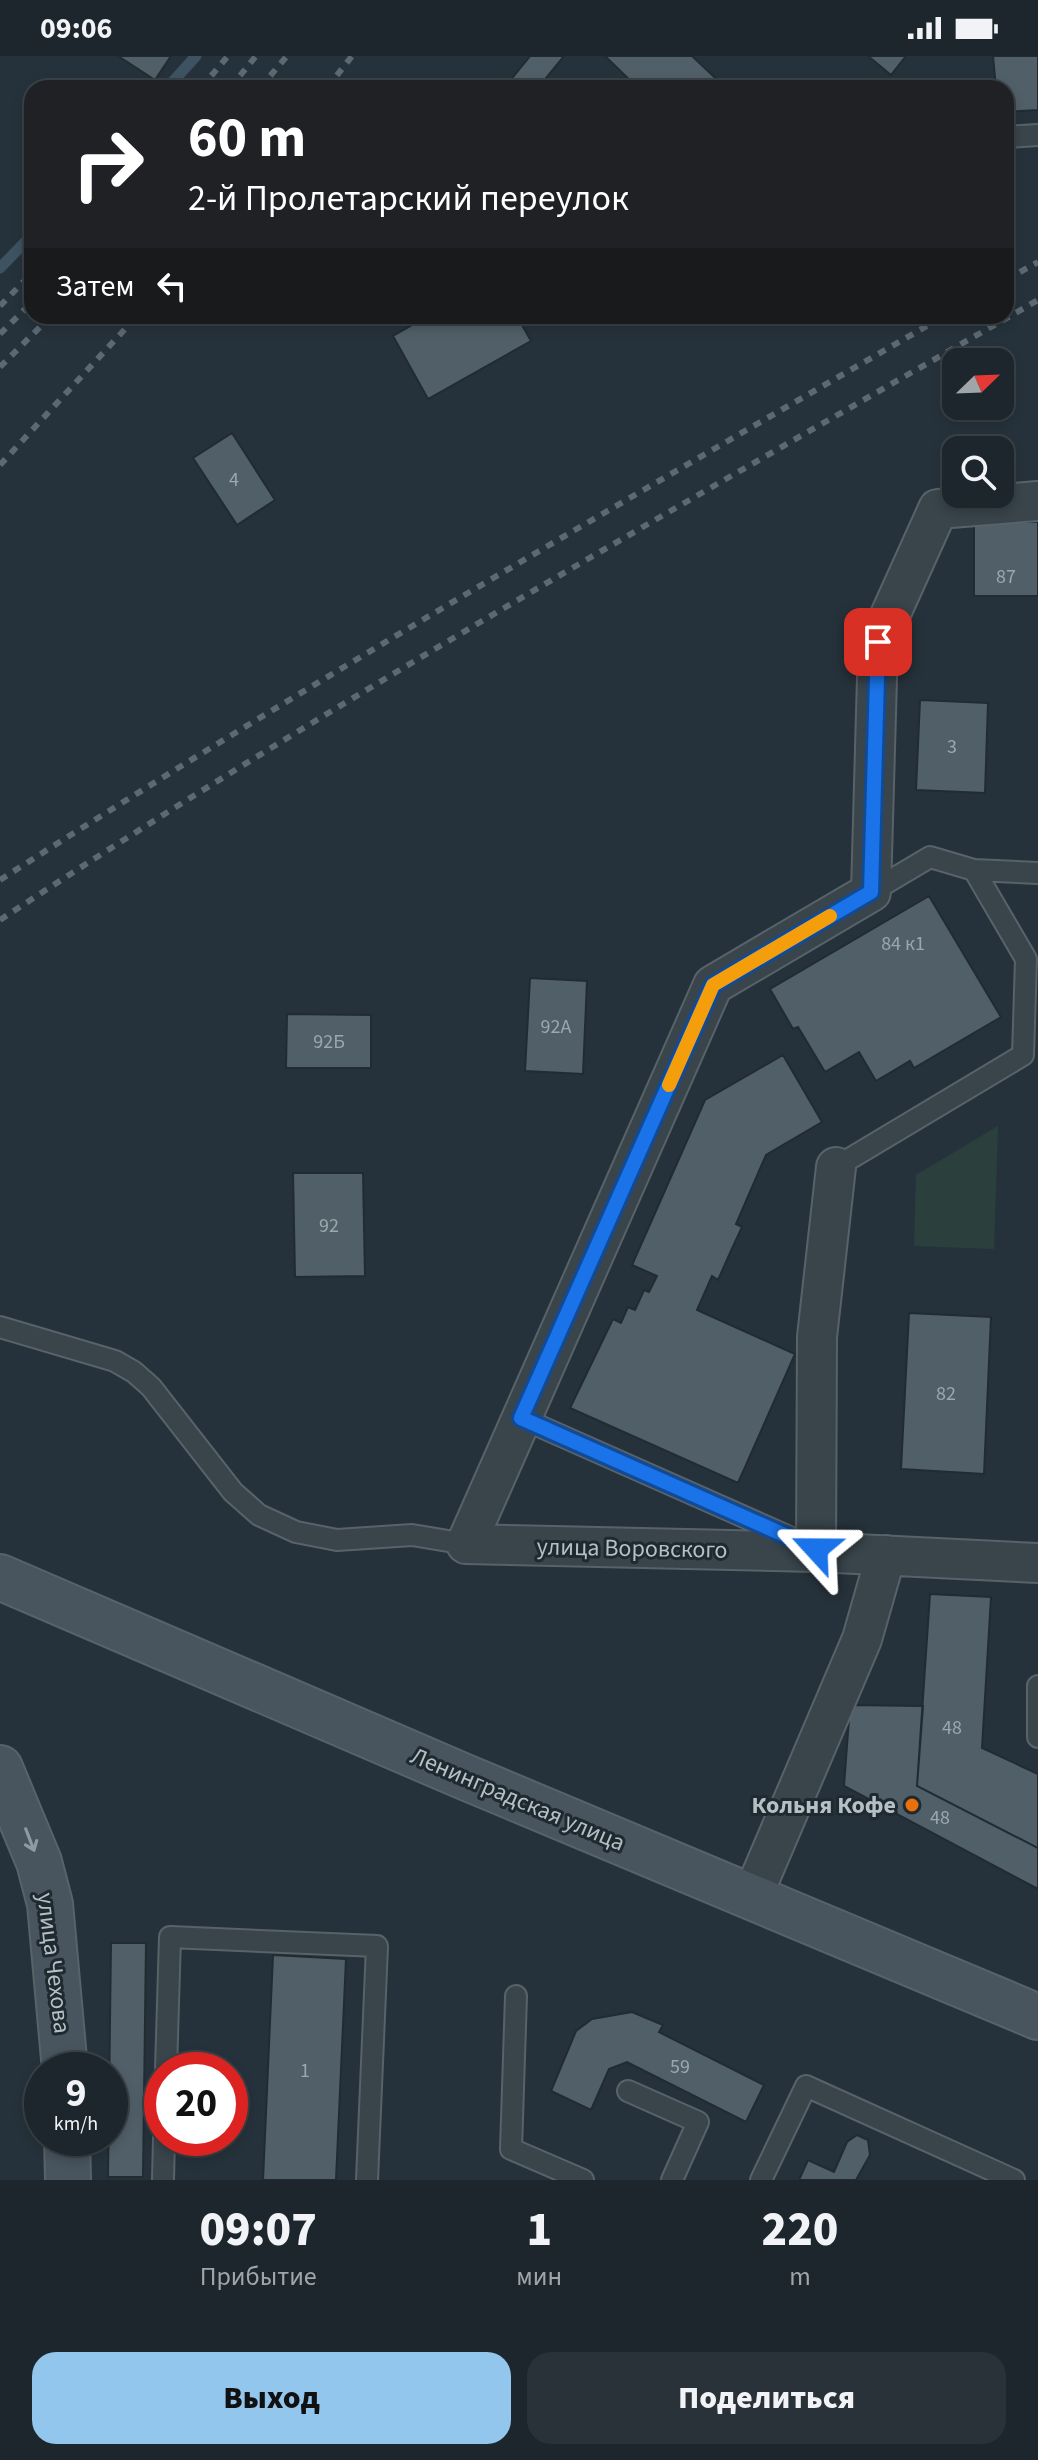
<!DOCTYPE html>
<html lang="ru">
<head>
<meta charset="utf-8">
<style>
	:root { --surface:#1c262c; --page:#293238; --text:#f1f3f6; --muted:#a0a5a9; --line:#3a4348; --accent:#93c6ed }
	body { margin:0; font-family:"Source Sans 3",sans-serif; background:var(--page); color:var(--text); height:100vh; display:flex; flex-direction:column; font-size:30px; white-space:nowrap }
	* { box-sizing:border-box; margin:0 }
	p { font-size:26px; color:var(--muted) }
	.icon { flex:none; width:44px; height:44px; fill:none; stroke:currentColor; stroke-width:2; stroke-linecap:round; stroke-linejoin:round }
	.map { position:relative; height:2124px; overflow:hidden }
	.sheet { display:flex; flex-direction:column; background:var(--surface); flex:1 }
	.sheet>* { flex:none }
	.guide { position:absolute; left:24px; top:24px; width:990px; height:244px; border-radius:24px; box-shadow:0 4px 12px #0003,0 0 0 2px var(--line); background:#202124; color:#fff; overflow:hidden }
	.needle { width:52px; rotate:67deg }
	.buttons { position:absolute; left:942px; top:292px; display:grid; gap:16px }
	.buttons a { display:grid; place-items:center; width:72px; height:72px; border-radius:16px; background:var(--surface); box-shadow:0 4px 12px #0003,0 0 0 2px var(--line); font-size:40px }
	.speed { position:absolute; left:24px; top:1996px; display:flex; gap:16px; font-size:40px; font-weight:700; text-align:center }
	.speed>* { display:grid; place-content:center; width:104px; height:104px; border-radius:50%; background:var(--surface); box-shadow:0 4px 12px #0003,0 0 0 2px var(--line); line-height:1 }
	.speed small { font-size:20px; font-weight:400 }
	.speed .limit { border:12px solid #d22; background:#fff; color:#111 }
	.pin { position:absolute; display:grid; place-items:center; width:68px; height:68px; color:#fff; margin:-34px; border-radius:16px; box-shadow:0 4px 12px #0006 }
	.me { position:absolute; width:88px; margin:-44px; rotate:294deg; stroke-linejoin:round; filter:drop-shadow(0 0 6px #0008) }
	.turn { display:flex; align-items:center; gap:28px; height:168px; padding:0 32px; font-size:36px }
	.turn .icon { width:104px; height:104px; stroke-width:2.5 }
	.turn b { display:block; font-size:56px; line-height:68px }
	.then { display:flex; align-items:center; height:76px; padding:0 32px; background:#0003; gap:16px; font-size:30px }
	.eta { display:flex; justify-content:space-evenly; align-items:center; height:136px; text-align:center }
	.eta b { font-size:48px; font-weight:800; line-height:56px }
	.cta { display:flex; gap:16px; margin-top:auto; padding:16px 32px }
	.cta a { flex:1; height:92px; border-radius:24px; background:var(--accent); color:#111; font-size:32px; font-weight:800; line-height:92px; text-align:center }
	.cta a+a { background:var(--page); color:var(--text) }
	.status { display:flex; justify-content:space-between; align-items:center; height:56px; padding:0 40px; background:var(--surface); direction:ltr }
	.status svg { height:22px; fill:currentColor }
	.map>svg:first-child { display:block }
	.green { fill:#2b403d }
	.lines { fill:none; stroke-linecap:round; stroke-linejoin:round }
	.stream { stroke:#3d5362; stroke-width:11 }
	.building { fill:#515f68; stroke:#212b32; stroke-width:2 }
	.lane-casing { stroke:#586269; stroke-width:24 }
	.street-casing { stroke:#586269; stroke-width:42 }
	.secondary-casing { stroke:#586269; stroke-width:48 }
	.lane { stroke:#39444b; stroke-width:20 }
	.street { stroke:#39444b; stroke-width:38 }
	.secondary { stroke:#48545e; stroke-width:44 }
	.rail { stroke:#5c6972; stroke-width:6; stroke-dasharray:8 8; stroke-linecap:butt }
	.oneway { stroke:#8f9aa2 }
	.route-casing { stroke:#114b97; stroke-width:20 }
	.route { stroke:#1a73e8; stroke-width:14 }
	.slow { stroke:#f59e0b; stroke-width:14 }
	.food-dot { fill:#e8710a; stroke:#1f2930; stroke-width:3 }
	.labels { text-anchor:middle; stroke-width:6; stroke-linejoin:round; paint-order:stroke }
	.number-label { font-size:20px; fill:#9ca7ae }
	.street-label { font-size:24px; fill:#b5bfc6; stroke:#1f2930 }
	.poi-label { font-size:24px; font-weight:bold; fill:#b5bfc6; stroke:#1f2930; text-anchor:end }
</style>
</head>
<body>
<div class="status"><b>09:06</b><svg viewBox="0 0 49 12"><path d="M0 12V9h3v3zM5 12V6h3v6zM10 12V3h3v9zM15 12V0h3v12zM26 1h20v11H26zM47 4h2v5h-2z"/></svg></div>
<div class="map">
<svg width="1038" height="2124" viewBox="0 0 1038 2124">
	<rect width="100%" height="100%" fill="#26323b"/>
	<!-- green -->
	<path class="green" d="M998,1070L994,1193L914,1190L916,1119Z"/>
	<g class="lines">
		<!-- stream -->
		<path class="stream" d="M167,32L196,0
			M0,212L32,179"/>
	</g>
	<!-- building -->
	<path class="building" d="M118,0H171L155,24Z
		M530,0H564L538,32H504Z
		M605,0H692L726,32H638Z
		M868,0H906L891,19Z
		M993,0H1038V54L1006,56V32H996Z
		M428,260H517L531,285L428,343L393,280Z
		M232,377L275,444L237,469L193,402Z
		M974,465L1038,466V540H974Z
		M920,644L988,647L985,737L916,734Z
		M929,840L1001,961L914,1012L910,1005L876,1025L859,996L825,1016L798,971L793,973L770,933Z
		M530,922L587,925L583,1018L525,1015Z
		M287,958L371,959V1012H286Z
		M783,999L822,1066L766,1099L736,1168L742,1171L730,1197L718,1224L712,1220L697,1254L795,1298L738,1427L570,1352L613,1263L621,1267L628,1251L635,1254L644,1234L649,1236L657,1220L632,1209L705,1044Z
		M293,1117H363L365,1220L295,1221Z
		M909,1257L991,1261L984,1418L901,1413Z
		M930,1538L991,1541L982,1692L1038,1718V1792L917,1730Z
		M850,1649L923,1650L917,1730L1038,1792V1833L844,1730Z
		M111,1887H146L143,2121H108Z
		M273,1899L346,1903L336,2124H263Z
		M632,1956L663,1969L659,1976L764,2029L746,2066L627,2006L609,2013L591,2054L551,2035L576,1975L592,1963Z
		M857,2079L868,2084L870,2099L856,2124H799L808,2104L834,2116L847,2086Z"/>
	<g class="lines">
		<defs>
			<path id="lane" d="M1006,81L1038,79
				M871,836L930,801L974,814L1038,817
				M836,1111L1023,999L1026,903L974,814
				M0,1271L115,1305L134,1316L151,1331L233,1436L259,1459L296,1476L337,1484L412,1479L466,1488
				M521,1362L803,1487
				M1038,1630V1681
				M516,1940L511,2093L583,2124
				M166,2014L170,1881L377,1890L367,2124
				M628,2035L698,2066L672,2124
				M163,2124L164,2082
				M761,2124L806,2030L1014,2124"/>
			<path id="street" d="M1038,445L938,453L878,586L871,836L713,929L466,1488L816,1496L1038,1507
				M816,1496L817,1281L836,1111
				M752,1841L862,1583L886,1499"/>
			<path id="secondary" d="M0,1521L465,1721L1038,1961
				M0,1712L39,1806L50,1848L65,2014
				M67,2082L68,2124"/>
		</defs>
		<!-- lane casing -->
		<use href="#lane" class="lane-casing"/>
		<!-- street casing -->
		<use href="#street" class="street-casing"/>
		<!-- secondary casing -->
		<use href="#secondary" class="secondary-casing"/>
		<!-- lane -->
		<use href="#lane" class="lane"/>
		<!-- street -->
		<use href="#street" class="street"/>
		<!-- secondary -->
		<use href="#secondary" class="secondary"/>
		<!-- rail -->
		<path class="rail" d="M201,32L228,0
			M230,32L256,0
			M260,32L287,0
			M327,32L352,0
			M1006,224L1038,206
			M0,250L32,217
			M0,278L32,246
			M0,311L51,260
			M0,409L137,260
			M0,824C309,626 627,443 944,260
			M0,864C337,642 688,445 1038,244"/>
	</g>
	<!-- one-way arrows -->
	<defs><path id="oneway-shaft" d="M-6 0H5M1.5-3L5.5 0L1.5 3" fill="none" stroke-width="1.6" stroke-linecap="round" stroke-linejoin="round" transform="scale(2)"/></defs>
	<use class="oneway" href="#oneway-shaft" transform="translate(30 1784) rotate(69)"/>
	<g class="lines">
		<defs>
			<path id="route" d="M816,1493L521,1362L713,929L871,836L878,586"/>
		</defs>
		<!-- route casing -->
		<use href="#route" class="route-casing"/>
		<!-- route -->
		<use href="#route" class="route"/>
		<!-- slow -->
		<path class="slow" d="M669,1029L713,929L830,860"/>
	</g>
	<!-- markers -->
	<circle class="food-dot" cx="912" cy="1749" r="8"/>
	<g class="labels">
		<!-- number labels -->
		<g class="number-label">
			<text x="234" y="430">4</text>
			<text x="1006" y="527">87</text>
			<text x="952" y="697">3</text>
			<text x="903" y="894">84 к1</text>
			<text x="556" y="977">92А</text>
			<text x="329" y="992">92Б</text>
			<text x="329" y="1176">92</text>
			<text x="946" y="1344">82</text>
			<text x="952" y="1678">48</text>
			<text x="940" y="1768">48</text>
			<text x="680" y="2017">59</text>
			<text x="305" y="2021">1</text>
		</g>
		<!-- street labels -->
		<g class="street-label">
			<text transform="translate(632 1492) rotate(1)" y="8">улица Воровского</text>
			<text transform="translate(518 1743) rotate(23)" y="8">Ленинградская улица</text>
			<text transform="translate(54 1907) rotate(83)" y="8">улица Чехова</text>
		</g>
		<!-- poi labels -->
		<g class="poi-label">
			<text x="896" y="1757">Кольня Кофе</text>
		</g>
	</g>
</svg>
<div class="buttons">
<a><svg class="needle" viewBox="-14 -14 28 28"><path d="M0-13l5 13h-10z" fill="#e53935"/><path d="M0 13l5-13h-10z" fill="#a0a5a9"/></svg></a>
<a><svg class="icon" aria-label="search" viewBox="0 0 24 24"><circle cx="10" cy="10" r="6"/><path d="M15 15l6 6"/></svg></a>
</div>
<div class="speed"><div>9<small>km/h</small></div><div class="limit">20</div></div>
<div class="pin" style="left:878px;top:586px;background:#d93025"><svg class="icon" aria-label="arrive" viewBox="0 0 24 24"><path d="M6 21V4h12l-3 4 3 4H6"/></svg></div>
<svg class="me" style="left:816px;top:1493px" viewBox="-20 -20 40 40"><path d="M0-17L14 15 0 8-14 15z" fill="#1a73e8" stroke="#fff" stroke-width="4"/></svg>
<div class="guide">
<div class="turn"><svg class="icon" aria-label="right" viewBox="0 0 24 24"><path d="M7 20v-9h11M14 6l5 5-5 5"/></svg><div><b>60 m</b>2-й Пролетарский переулок</div></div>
<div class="then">Затем<svg class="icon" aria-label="left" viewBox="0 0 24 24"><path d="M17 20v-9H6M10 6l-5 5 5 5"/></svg></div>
</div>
</div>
<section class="sheet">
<div class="eta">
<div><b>09:07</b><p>Прибытие</p></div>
<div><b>1</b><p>мин</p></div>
<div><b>220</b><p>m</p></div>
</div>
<div class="cta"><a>Выход</a><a>Поделиться</a></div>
</section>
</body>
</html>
